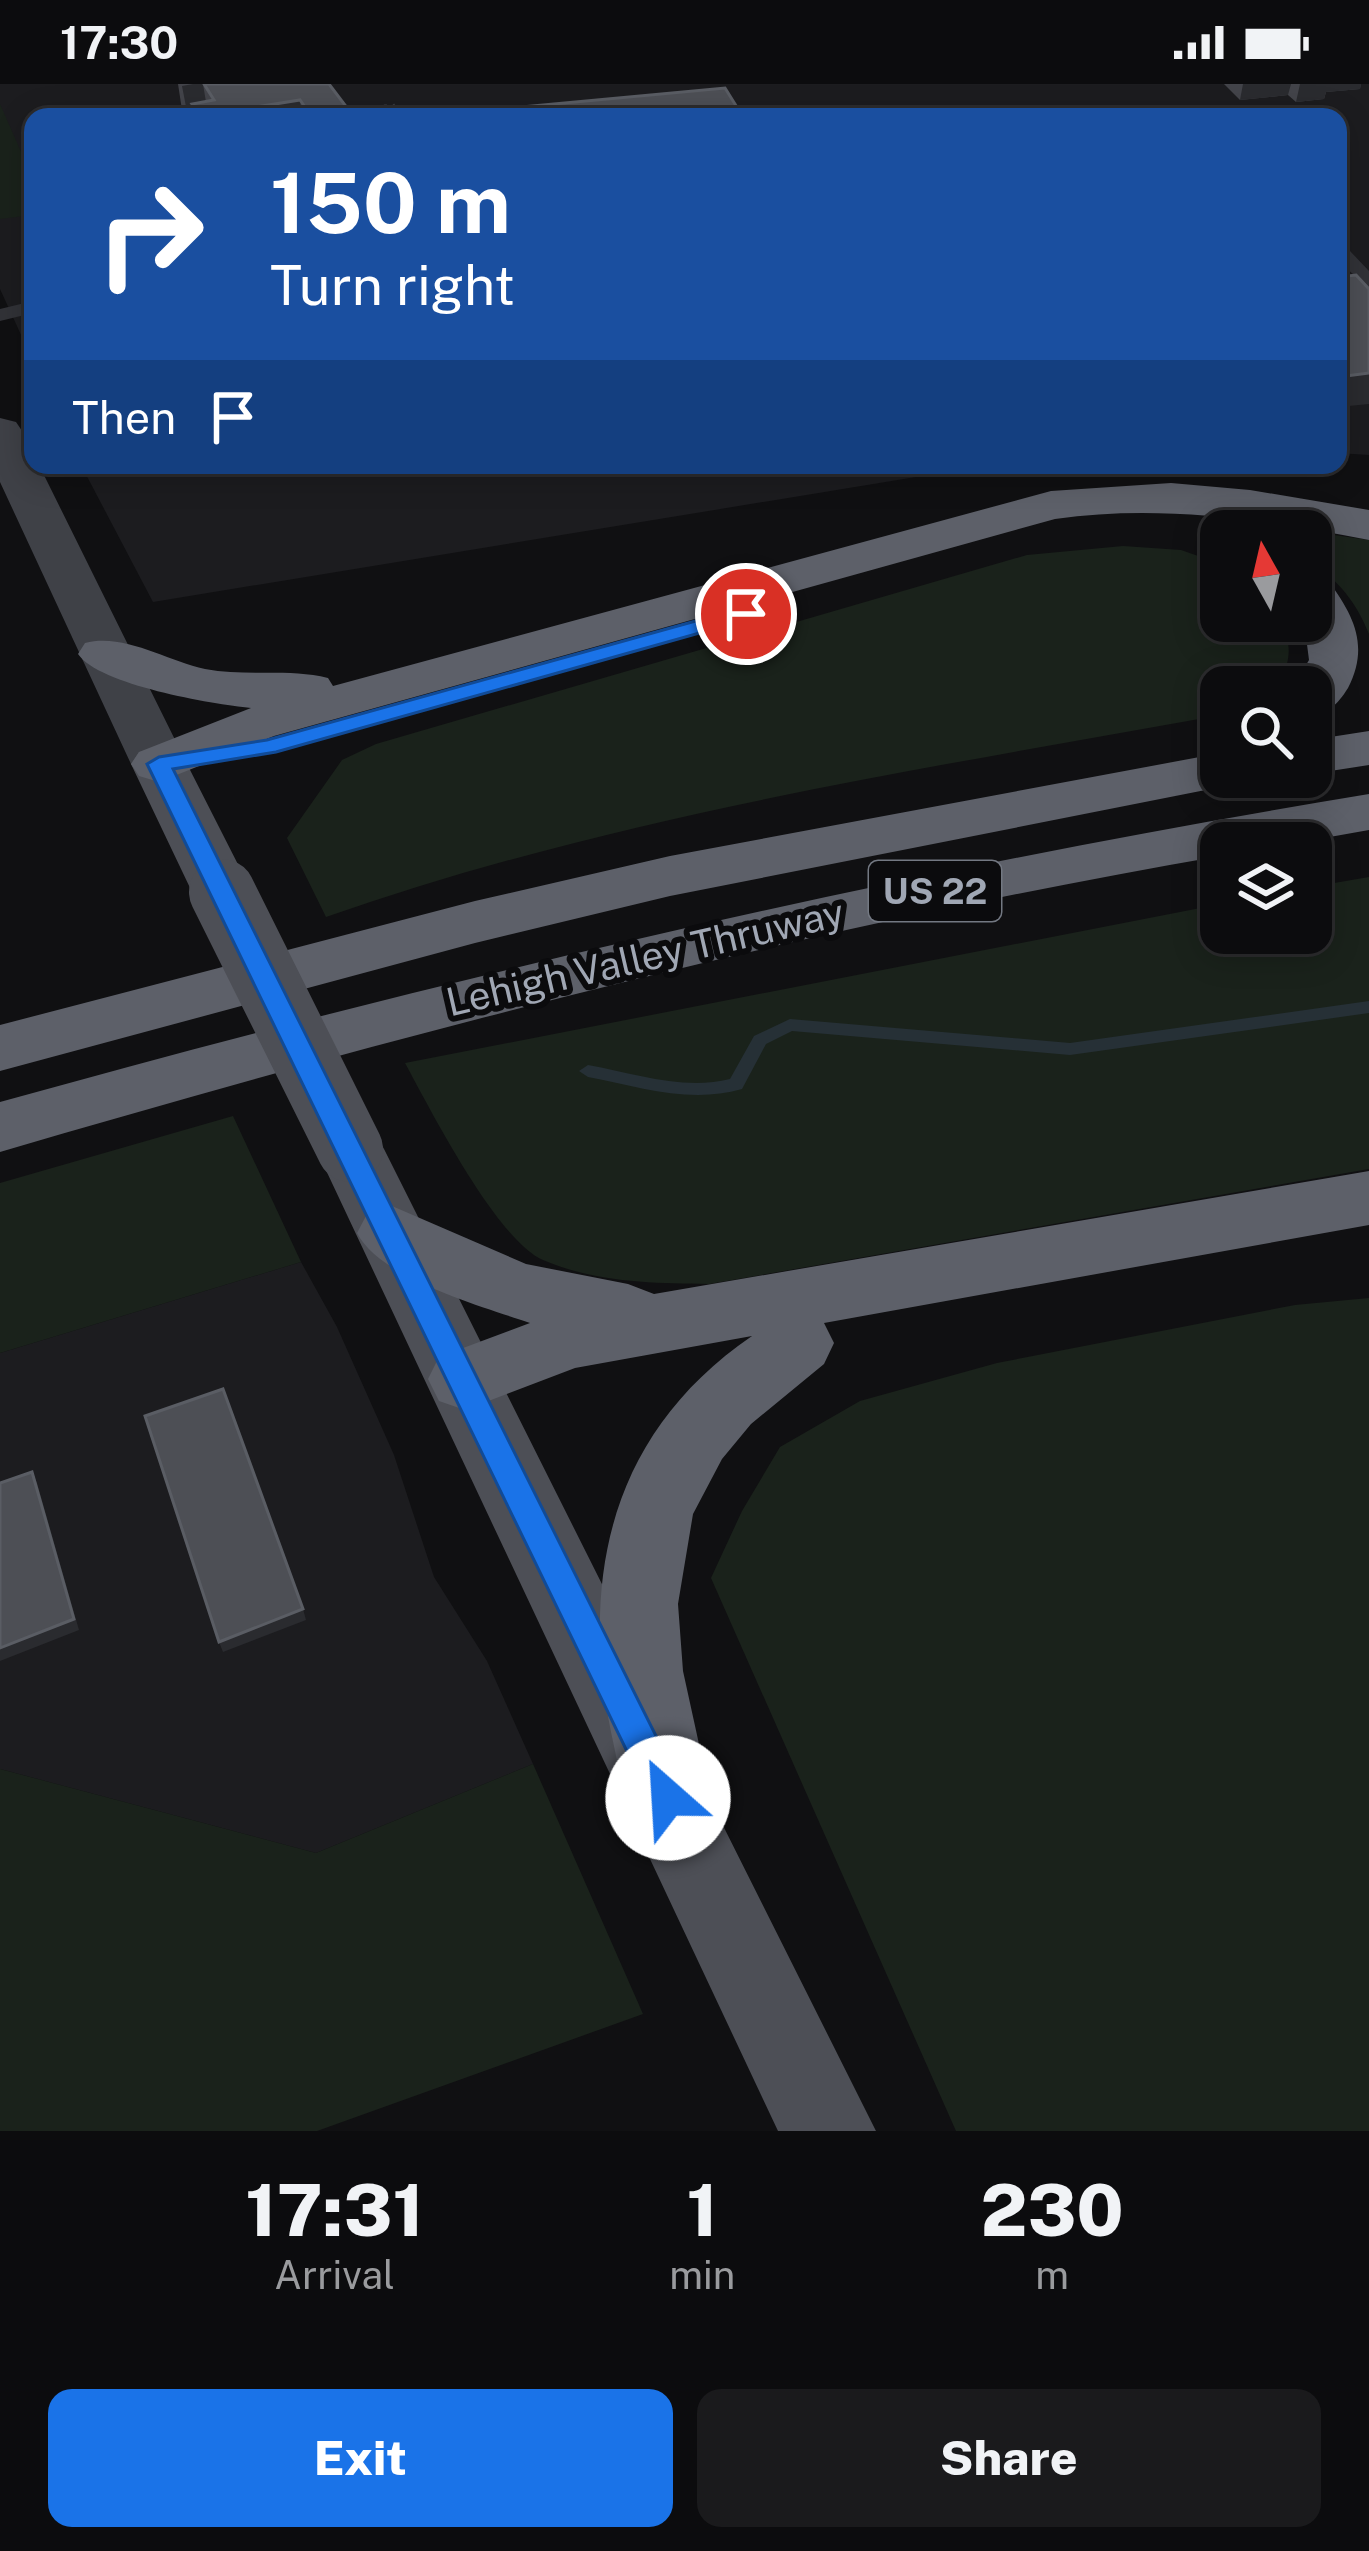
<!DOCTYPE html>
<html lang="en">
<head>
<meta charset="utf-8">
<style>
	:root { --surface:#0c0c0e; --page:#1a1a1c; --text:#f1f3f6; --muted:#9a9b9e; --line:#2c2c2e; --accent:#1a73e8 }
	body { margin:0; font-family:"Public Sans",sans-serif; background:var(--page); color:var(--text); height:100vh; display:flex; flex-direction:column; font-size:45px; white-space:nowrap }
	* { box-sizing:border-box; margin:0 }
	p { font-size:39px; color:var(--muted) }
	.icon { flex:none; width:66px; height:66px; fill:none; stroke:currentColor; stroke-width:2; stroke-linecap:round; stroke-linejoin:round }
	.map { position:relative; height:2047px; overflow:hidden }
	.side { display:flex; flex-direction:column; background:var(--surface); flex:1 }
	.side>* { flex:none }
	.banner { position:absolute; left:24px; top:24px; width:1323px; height:366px; border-radius:24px; box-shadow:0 6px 30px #0003,0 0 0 3px var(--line); background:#1a4fa0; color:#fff; overflow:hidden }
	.needle { width:78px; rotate:352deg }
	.controls { position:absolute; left:1200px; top:426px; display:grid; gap:24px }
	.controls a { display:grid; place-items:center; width:132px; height:132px; border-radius:24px; background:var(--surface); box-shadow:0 6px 30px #0003,0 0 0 3px var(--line); font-size:60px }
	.pin { position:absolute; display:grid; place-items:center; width:102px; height:102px; color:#fff; margin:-51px; border:6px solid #fff; border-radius:50%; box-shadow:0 3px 12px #0007 }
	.me { position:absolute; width:132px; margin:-66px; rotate:334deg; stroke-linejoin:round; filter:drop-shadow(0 0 9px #0008) }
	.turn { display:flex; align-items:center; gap:42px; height:252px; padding:0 48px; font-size:54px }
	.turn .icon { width:156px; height:156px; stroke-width:2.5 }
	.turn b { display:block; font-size:84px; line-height:102px }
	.then { display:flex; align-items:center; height:114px; padding:0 48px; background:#0003; gap:24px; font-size:45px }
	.eta { display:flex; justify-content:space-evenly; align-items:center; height:204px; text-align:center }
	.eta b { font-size:72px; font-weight:800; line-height:84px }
	.button { display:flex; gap:24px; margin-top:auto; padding:24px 48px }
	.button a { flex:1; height:138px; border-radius:24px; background:var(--accent); color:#fff; font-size:48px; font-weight:800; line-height:138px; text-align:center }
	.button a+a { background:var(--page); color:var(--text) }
	.status { display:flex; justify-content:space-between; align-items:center; height:84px; padding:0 60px; background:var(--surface); direction:ltr }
	.status svg { height:33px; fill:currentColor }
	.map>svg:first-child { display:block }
	.built { fill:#1c1c1f }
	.green { fill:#1a221b }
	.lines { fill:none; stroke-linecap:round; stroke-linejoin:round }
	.stream { fill:#263036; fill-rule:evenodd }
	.path { stroke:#37393e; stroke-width:4.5; stroke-dasharray:3 6; stroke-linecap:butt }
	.service { fill:#313237; fill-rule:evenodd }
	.secondary { fill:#3f4147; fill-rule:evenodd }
	.primary { fill:#4d4f56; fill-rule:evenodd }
	.motorway { fill:#5d6069; fill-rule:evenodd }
	.primary-bridge { stroke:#4d4f56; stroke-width:66 }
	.wall { fill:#43444a }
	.shaded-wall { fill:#2a2b2f }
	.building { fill:#4d4f55; stroke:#5a5d64; stroke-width:3 }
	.route { fill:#1a73e8; stroke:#114b97; stroke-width:3 }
	.labels { text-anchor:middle; stroke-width:12; stroke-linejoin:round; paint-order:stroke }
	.shield { fill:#0b0b0d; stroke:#737882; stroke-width:3 }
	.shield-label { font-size:36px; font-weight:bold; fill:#a0a7b4 }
	.street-label { font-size:39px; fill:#a0a7b4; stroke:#0b0b0d }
</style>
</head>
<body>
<div class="status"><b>17:30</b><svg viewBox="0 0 49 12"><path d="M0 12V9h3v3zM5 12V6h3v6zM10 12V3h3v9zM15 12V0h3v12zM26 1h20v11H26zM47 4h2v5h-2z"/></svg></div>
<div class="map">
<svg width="1369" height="2047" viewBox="0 0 1369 2047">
	<rect width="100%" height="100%" fill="#101012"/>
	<!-- built -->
	<path class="built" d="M0,0H1369V371L1338,369V33H33V277L0,205Z
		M81,381H989L153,518Z
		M301,1178L337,1243L394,1371L434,1493L487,1577L533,1680L316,1769L0,1685V1269Z"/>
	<!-- green -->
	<path class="green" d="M0,20L33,95V131L0,135Z
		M1320,449L1369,456V550C1356,518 1340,498 1311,478V457Z
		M1123,462L1181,466L1221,480V537H1282C1292,563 1292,581 1274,603H1221V630L1216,632C916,686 614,732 326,833L287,754L342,676L376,660L1027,471Z
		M1369,793V1085L709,1200C652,1199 597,1199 543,1176C497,1156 430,1025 405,979L1221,820V849H1311V803Z
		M233,1032L301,1178L0,1269V1099Z
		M1369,1214V2047H956L711,1494L742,1427L780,1363L860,1317L997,1279L1295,1221Z
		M533,1680L643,1930L317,2047H0V1685L316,1769Z"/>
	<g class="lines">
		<!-- stream -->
		<path class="stream" d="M1369,917V929L1070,971L792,947L766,960L742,1005C690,1020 640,1003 588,993L579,987L588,981C634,989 683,1007 730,995L754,952L790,935L1070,959Z"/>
		<!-- path -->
		<path class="path" d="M366,24L395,22"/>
		<!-- service -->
		<path class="service" d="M1338,167H1350L1369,187V204L1338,177Z
			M33,217V229L0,237V225Z"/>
		<!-- secondary -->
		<path class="secondary" d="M0,334L16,338C26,352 33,364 33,381H39L187,680L179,692L159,698L139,692L131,680L0,398Z"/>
		<!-- primary -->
		<path class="primary" d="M159,662L179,668L187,680L252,808L243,822L222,828L201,822L192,808L131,680L139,668Z
			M350,1040L374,1047L384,1065L876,2047H778L316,1065L326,1047Z"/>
		<!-- motorway -->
		<path class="motorway" d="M1171,399L1250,406L1369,426V456C1264,436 1162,420 1055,435L274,652L159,698L139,692L131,680L139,668L251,624C212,620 99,601 78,570L85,559C125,549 166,577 205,585C246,593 289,584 328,594L333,602L1051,407Z
			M1311,494L1329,498C1355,533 1369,563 1348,604C1337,621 1331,627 1311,632V603H1293L1309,576L1304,537H1311Z
			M1369,647V681L1311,690V656Z
			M1221,669V693H1245L1241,699L670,812L475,859L0,987V941L475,817L670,772Z
			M1369,710V746L1296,759H1221V772C808,843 402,950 0,1068V1018C452,892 906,786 1369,710Z
			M1369,1087V1141L824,1239L834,1259L824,1280L751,1340L722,1375L693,1430L678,1520L683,1587L711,1715L699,1745L668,1757L637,1745C624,1713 618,1681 611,1648C579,1490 613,1347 752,1252L575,1284L465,1326L439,1317L428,1295L439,1273L530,1239C481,1222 381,1195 357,1149L367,1130L392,1122L526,1180L628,1200L654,1210Z"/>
		<!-- primary-bridge -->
		<path class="primary-bridge" d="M222,808L350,1065"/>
	</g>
	<!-- wall -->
	<path class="wall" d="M178,0H329L354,33H186L182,26Z
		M1224,0H1361L1360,5L1326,8L1324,15L1296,18L1288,11L1240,16Z"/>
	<!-- shaded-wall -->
	<path class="shaded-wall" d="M193,0H203L208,30L300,16L302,33H200L192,20L194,33H188L182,2Z
		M1243,0H1291L1288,11L1240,16Z
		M1300,0H1361L1360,5L1326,8L1324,15L1296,18Z
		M1369,289V320L1338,323V293Z
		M32,1388L37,1399L79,1546L0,1577V1564Z
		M303,1525L306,1536L223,1568L219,1558Z"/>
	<!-- building -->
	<path class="building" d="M204,0H329L354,33H312L300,16L200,32L192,20L214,16Z
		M725,4L743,33H492L489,26Z
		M1356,191L1369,205V289L1338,293V193Z
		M223,1305L303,1525L219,1558L145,1332Z
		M32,1388L74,1535L0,1564V1399Z"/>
	<!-- route -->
	<path class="route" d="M746,523L756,530L753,534L276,668L173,685L681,1702L686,1714L681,1727L668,1732L656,1727L147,680L159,673L267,656Z"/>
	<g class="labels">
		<!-- shield labels -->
		<rect class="shield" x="869" y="777" width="132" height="60" rx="9"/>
		<g class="shield-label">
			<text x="935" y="820">US 22</text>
		</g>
		<!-- street labels -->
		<g class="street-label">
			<text transform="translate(645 873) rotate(-13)" y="14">Lehigh Valley Thruway</text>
		</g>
	</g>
</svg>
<div class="controls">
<a><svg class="needle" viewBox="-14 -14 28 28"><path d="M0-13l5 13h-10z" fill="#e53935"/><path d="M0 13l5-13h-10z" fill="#9a9b9e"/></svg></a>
<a><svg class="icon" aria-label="search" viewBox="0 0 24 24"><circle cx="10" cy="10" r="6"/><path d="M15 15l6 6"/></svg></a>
<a><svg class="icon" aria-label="layers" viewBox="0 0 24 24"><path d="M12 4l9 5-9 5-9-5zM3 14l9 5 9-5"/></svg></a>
</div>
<div class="pin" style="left:746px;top:530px;background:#d93025"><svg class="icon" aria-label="arrive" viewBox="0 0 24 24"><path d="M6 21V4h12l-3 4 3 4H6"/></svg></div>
<svg class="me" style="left:668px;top:1714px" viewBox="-20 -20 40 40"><circle r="19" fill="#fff"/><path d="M0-13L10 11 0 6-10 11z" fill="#1a73e8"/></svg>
<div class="banner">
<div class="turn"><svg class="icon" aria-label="right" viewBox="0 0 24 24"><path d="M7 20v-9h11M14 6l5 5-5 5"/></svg><div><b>150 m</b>Turn right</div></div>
<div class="then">Then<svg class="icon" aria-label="arrive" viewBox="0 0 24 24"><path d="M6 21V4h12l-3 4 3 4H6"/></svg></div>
</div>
</div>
<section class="side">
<div class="eta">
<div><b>17:31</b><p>Arrival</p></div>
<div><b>1</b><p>min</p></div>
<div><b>230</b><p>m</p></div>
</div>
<div class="button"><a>Exit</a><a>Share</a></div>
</section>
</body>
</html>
